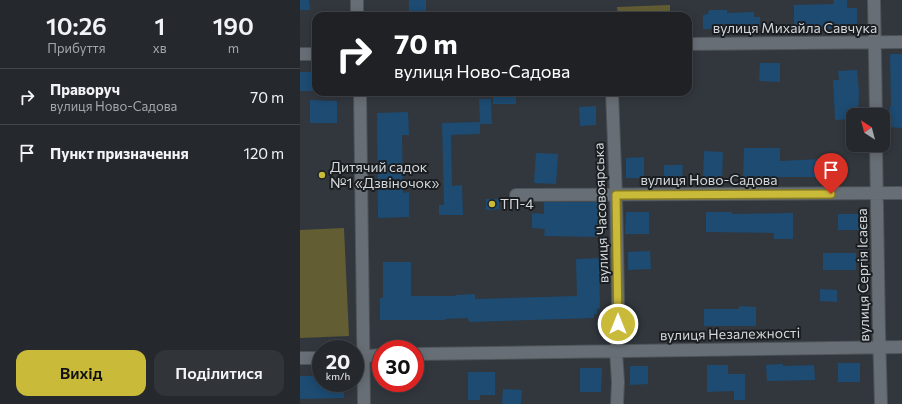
<!DOCTYPE html>
<html lang="uk">
<head>
<meta charset="utf-8">
<style>
	:root { --surface:#25292e; --page:#31353a; --text:#f1f3f6; --muted:#a3a6aa; --line:#42454a; --accent:#c9ba3a }
	body { margin:0; font-family:Commissioner,sans-serif; background:var(--page); color:var(--text); height:100vh; display:flex; flex-direction:column; font-size:15px; white-space:nowrap }
	* { box-sizing:border-box; margin:0 }
	p { font-size:13px; color:var(--muted) }
	.icon { flex:none; width:22px; height:22px; fill:none; stroke:currentColor; stroke-width:2; stroke-linecap:round; stroke-linejoin:round }
	.map { position:relative; flex:1; overflow:hidden }
	.details { display:flex; flex-direction:column; background:var(--surface); width:300px }
	.details>* { flex:none }
	.top-card { position:absolute; left:12px; top:12px; width:380px; height:84px; border-radius:12px; box-shadow:0 2px 10px #0003,0 0 0 1px var(--line); background:#202124; color:#fff; overflow:hidden }
	.needle { width:26px; rotate:324deg }
	.fabs { position:absolute; left:546px; top:108px; display:grid; gap:8px }
	.fabs a { display:grid; place-items:center; width:44px; height:44px; border-radius:8px; background:var(--surface); box-shadow:0 2px 10px #0003,0 0 0 1px var(--line); font-size:20px }
	.speed { position:absolute; left:12px; top:340px; display:flex; gap:8px; font-size:20px; font-weight:700; text-align:center }
	.speed>* { display:grid; place-content:center; width:52px; height:52px; border-radius:50%; background:var(--surface); box-shadow:0 2px 10px #0003,0 0 0 1px var(--line); line-height:1 }
	.speed small { font-size:10px; font-weight:400 }
	.speed .limit { border:6px solid #d22; background:#fff; color:#111 }
	.pin { position:absolute; display:grid; place-items:center; width:34px; height:34px; color:#fff; margin:-41px -17px; border-radius:50% 50% 50% 0; rotate:-45deg; box-shadow:0 0 4px #0007 }
	.pin .icon { rotate:45deg }
	.me { position:absolute; width:44px; margin:-22px; rotate:0deg; stroke-linejoin:round; filter:drop-shadow(0 0 3px #0008) }
	.turn { display:flex; align-items:center; gap:14px; height:84px; padding:0 16px; font-size:18px }
	.turn .icon { width:52px; height:52px; stroke-width:2.5 }
	.turn b { display:block; font-size:28px; line-height:34px }
	.eta { display:flex; justify-content:space-evenly; align-items:center; height:68px; text-align:center }
	.eta b { font-size:24px; font-weight:600; line-height:28px }
	.cta { display:flex; gap:8px; margin-top:auto; padding:8px 16px }
	.cta a { flex:1; height:46px; border-radius:12px; background:var(--accent); color:#111; font-size:16px; font-weight:600; line-height:46px; text-align:center }
	.cta a+a { background:var(--page); color:var(--text) }
	ul { padding:0; list-style:none }
	li { display:flex; align-items:center; gap:12px; height:56px; padding:0 16px; border-top:1px solid var(--line) }
	li div { flex:1 }
	li b { display:block; font-size:15px }
	li em { font-style:normal }
	main { display:flex; flex:1; min-height:0 }
	.map>svg:first-child { display:block }
	.green { fill:#625d33 }
	.building { fill:#1d4b72 }
	.lines { fill:none; stroke-linecap:round; stroke-linejoin:round }
	.street-casing { stroke:#4d5357; stroke-width:14 }
	.street { stroke:#676e75; stroke-width:12 }
	.route-casing { stroke:#837926; stroke-width:10 }
	.route { stroke:#c9ba3a; stroke-width:7 }
	.poi-dot { fill:#c9ba3a; stroke:#1b1e21; stroke-width:1.5 }
	.labels { text-anchor:middle; stroke-width:4; stroke-linejoin:round; paint-order:stroke }
	.street-label { font-size:14px; fill:#d3d7db; stroke:#1b1e21 }
	.poi-label { font-size:14px; fill:#d3d7db; stroke:#1b1e21; text-anchor:start }
</style>
</head>
<body>
<main>
<section class="details">
<div class="eta">
<div><b>10:26</b><p>Прибуття</p></div>
<div><b>1</b><p>хв</p></div>
<div><b>190</b><p>m</p></div>
</div>
<ul>
<li><svg class="icon" aria-label="right" viewBox="0 0 24 24"><path d="M7 20v-9h11M14 6l5 5-5 5"/></svg><div><b>Праворуч</b><p>вулиця Ново-Садова</p></div><em>70 m</em></li>
<li><svg class="icon" aria-label="arrive" viewBox="0 0 24 24"><path d="M6 21V4h12l-3 4 3 4H6"/></svg><div><b>Пункт призначення</b></div><em>120 m</em></li>
</ul>
<div class="cta"><a>Вихід</a><a>Поділитися</a></div>
</section>
<div class="map">
<svg width="602" height="404" viewBox="0 0 602 404">
	<rect width="100%" height="100%" fill="#31373d"/>
	<!-- green -->
	<path class="green" d="M370,5V16H318L317,7Z
		M302,11V16H256V13Z
		M44,228L49,336L0,338V230Z"/>
	<!-- building -->
	<path class="building" d="M0,0H9L10,10H0Z
		M109,0H126V16H109Z
		M533,0H547V8H557V27L494,30V5L534,4Z
		M409,10H427V13L454,12V17H460V29H403V15L408,14Z
		M590,54H602V128L589,127L590,106H591Z
		M460,63H480V82L459,81Z
		M557,70L559,93L558,115H553V119L535,120L533,80H539L538,71Z
		M0,72H16V91H0Z
		M193,92H216V104H193Z
		M179,99H191L192,124H180V134L151,135L152,186L162,185L163,215H139V205H144L142,123L180,122Z
		M10,100L37,101V123H10Z
		M296,106V125L280,126L279,107Z
		M108,112L109,135H102L103,193L109,192V217L78,218L77,113Z
		M444,148H480V161L520,159L537,160L536,178L513,177H443Z
		M404,151L423,152L422,179H403Z
		M236,153L258,154L256,184L234,183Z
		M344,157V178H326V158Z
		M364,165H383L382,179L364,178Z
		M186,199H199V209L186,210Z
		M244,202H298V237L244,236L245,229L232,228V213L244,214Z
		M326,212H349V234H325Z
		M406,212H432V214L493,213V239H474V233L406,232Z
		M538,214H560V230H538Z
		M350,251L351,269L328,270V252Z
		M523,253H556V270H523Z
		M299,258L300,308L297,309V314H294V318L169,322L168,318L145,319V320H80V298H83V262H111V296H156V295L175,294V299L277,296L276,259Z
		M520,289L537,290V302L520,301Z
		M439,306L456,307V326H404V309H439Z
		M538,363H560V382H538Z
		M483,364V366L514,365L515,380L467,381L466,365Z
		M407,365H428V374H445V400H434V391L407,392Z
		M330,366H348V384L330,385Z
		M280,368H302L301,392H280Z
		M168,372H195V395H180V400H168Z
		M0,376H21V383H44V398L0,399Z
		M203,389L222,390L221,404H202Z"/>
	<g class="lines">
		<defs>
			<path id="street" d="M57,0V16
				M574,0L576,115
				M388,44L602,42
				M0,54H16
				M60,92L64,404
				M312,92L316,195L318,297V338L316,351L318,382L317,404
				M576,145L579,331L581,404
				M216,195L602,193
				M115,354L602,347
				M56,357L81,355
				M0,358H21"/>
		</defs>
		<!-- street casing -->
		<use href="#street" class="street-casing"/>
		<!-- street -->
		<use href="#street" class="street"/>
	</g>
	<g class="lines">
		<defs>
			<path id="route" d="M318,324L316,195L531,194"/>
		</defs>
		<!-- route casing -->
		<use href="#route" class="route-casing"/>
		<!-- route -->
		<use href="#route" class="route"/>
	</g>
	<!-- markers -->
	<g class="poi-dot">
		<circle cx="22" cy="175" r="4"/>
		<circle cx="192" cy="204" r="4"/>
	</g>
	<g class="labels">
		<!-- street labels -->
		<g class="street-label">
			<text x="495" y="33">вулиця Михайла Савчука</text>
			<text x="409" y="185">вулиця Ново-Садова</text>
			<text transform="translate(301 213) rotate(-92)" y="5">вулиця Часовоярська</text>
			<text transform="translate(563 275) rotate(-91)" y="5">вулиця Сергія Ісаєва</text>
			<text transform="translate(430 334) rotate(-1)" y="5">вулиця Незалежності</text>
		</g>
		<!-- poi labels -->
		<g class="poi-label">
			<text x="30" y="172">Дитячий садок<tspan x="30" dy="16">№1 «Дзвіночок»</tspan></text>
			<text x="200" y="209">ТП-4</text>
		</g>
	</g>
</svg>
<div class="fabs">
<a><svg class="needle" viewBox="-14 -14 28 28"><path d="M0-13l5 13h-10z" fill="#e53935"/><path d="M0 13l5-13h-10z" fill="#a3a6aa"/></svg></a>
</div>
<div class="speed"><div>20<small>km/h</small></div><div class="limit">30</div></div>
<div class="pin" style="left:531px;top:194px;background:#d93025"><svg class="icon" aria-label="arrive" viewBox="0 0 24 24"><path d="M6 21V4h12l-3 4 3 4H6"/></svg></div>
<svg class="me" style="left:318px;top:324px" viewBox="-20 -20 40 40"><circle r="17" fill="#c9ba3a" stroke="#fff" stroke-width="3"/><path d="M0-11L8 9 0 5-8 9z" fill="#fff"/></svg>
<div class="top-card">
<div class="turn"><svg class="icon" aria-label="right" viewBox="0 0 24 24"><path d="M7 20v-9h11M14 6l5 5-5 5"/></svg><div><b>70 m</b>вулиця Ново-Садова</div></div>
</div>
</div>
</main>
</body>
</html>
